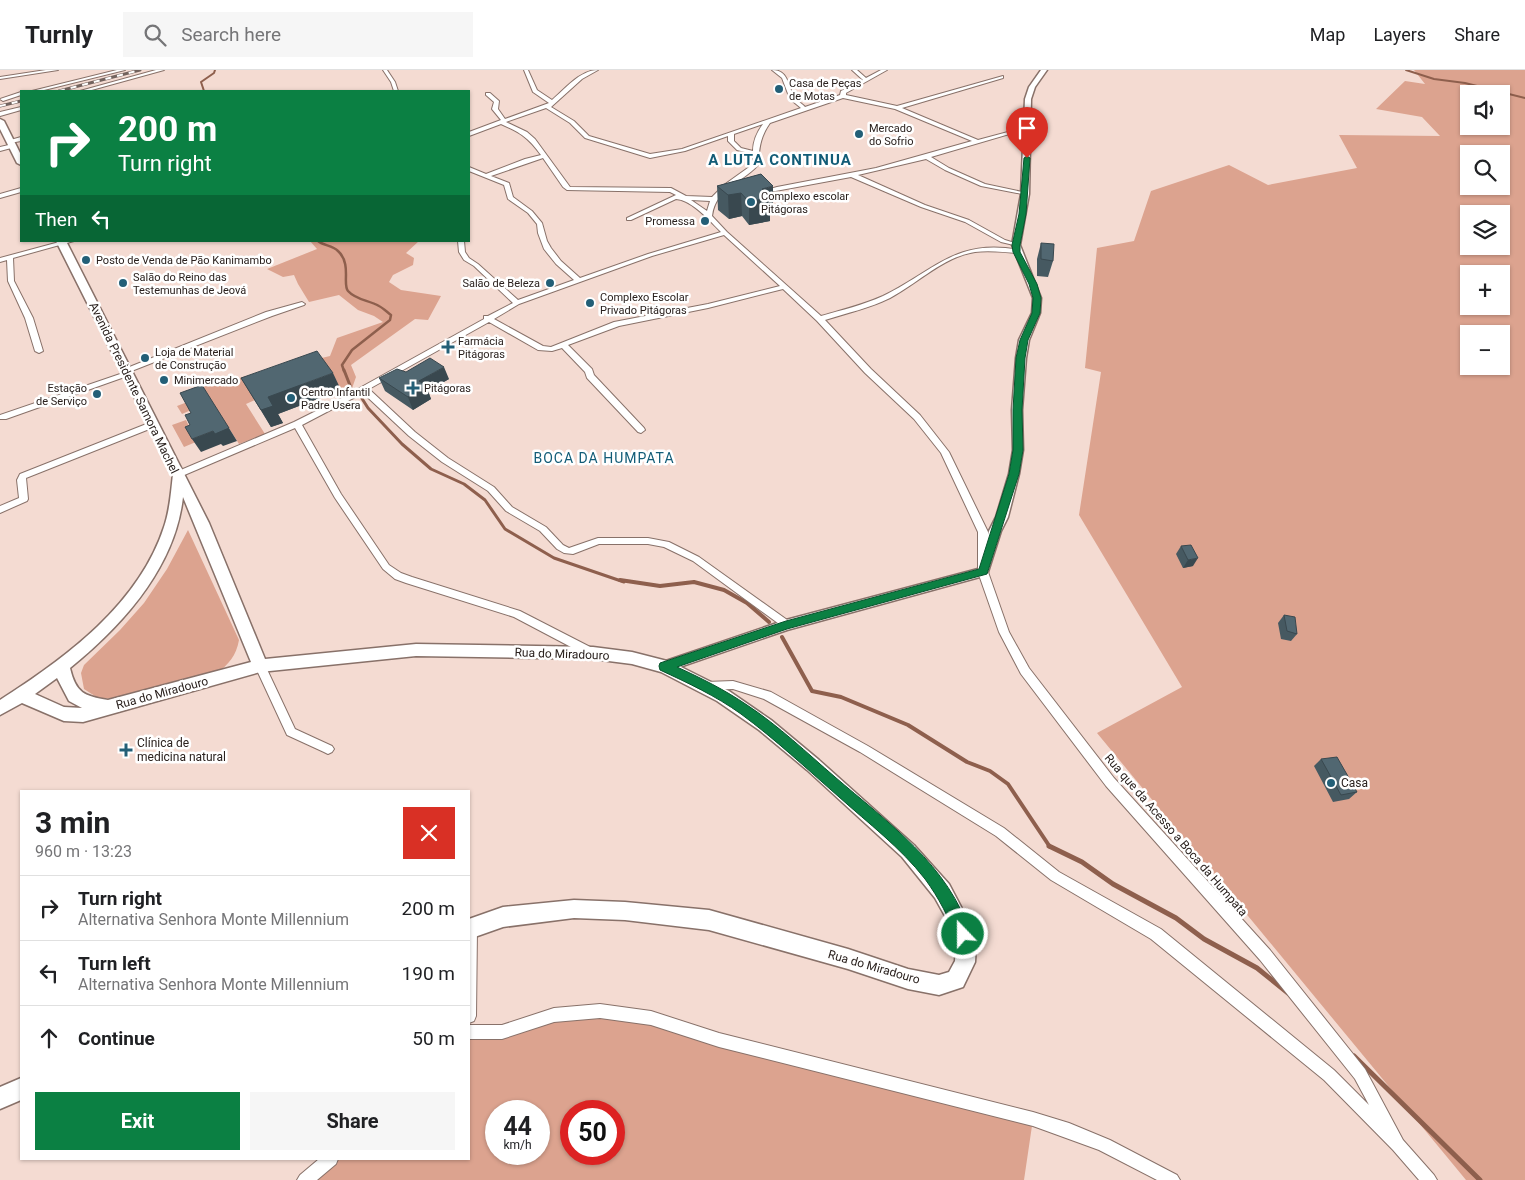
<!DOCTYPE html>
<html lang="en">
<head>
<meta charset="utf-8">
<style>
	:root { --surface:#fff; --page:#f6f6f6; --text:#202124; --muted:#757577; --line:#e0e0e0; --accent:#0b8043 }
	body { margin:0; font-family:Roboto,sans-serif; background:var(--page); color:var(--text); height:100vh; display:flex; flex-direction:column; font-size:19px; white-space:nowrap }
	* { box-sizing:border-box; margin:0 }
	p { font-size:16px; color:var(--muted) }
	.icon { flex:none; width:28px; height:28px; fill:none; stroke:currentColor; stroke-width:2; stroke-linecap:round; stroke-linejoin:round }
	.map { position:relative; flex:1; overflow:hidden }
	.side { position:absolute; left:20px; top:720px; width:450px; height:370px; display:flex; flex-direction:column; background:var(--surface); border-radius:0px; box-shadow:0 1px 4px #0004 }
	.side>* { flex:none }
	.top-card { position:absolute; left:20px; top:20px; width:450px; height:152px; border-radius:0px; box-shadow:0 1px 4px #0004; background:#0b8043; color:#fff; overflow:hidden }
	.controls { position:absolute; left:1460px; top:15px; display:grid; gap:10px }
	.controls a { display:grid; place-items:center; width:50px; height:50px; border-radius:0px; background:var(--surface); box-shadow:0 1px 4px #0004; font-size:25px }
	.speed { position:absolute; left:485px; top:1030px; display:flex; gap:10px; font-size:25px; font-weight:700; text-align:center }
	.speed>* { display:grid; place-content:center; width:65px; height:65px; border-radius:50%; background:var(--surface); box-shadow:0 1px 4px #0004; line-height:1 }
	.speed small { font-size:12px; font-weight:400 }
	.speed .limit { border:8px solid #d22; background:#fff; color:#111 }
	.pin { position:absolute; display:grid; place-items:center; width:42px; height:42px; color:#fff; margin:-51px -21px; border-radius:50% 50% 50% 0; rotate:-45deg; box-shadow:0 0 5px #0007 }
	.pin .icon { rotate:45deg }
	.me { position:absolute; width:55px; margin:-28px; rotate:338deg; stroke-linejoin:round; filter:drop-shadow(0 0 4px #0008) }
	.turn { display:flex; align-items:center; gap:18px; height:105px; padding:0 15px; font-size:22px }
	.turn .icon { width:65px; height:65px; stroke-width:2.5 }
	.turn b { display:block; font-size:35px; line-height:42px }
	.then { display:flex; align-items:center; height:48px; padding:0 15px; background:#0003; gap:10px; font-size:19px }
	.round { display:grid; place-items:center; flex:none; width:52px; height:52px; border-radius:0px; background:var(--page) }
	.headline { display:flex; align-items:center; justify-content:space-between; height:85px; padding:0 15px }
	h1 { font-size:30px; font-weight:700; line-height:38px }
	.button { display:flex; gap:10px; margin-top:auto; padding:10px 15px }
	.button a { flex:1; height:58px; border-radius:0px; background:var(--accent); color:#fff; font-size:20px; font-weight:700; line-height:58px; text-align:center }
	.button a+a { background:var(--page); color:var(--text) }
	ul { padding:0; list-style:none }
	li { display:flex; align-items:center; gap:15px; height:65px; padding:0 15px; border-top:1px solid var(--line) }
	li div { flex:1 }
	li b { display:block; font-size:19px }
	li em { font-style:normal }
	header { display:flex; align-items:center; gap:30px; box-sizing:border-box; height:70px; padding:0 25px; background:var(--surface); border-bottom:1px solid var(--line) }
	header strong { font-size:24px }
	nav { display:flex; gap:28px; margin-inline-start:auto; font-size:18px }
	.search { width:350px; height:45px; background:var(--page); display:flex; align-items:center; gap:12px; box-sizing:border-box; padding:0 18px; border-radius:0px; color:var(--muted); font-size:19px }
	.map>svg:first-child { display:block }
	.green { fill:#dca38f; fill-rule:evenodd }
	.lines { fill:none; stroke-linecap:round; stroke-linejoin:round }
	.stream-far4 { stroke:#8e5f4d; stroke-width:2 }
	.stream-far3 { stroke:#8e5f4d; stroke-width:2.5 }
	.stream-far2 { stroke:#8e5f4d; stroke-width:3 }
	.stream-far1 { stroke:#8e5f4d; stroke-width:4 }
	.stream { stroke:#8e5f4d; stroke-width:5 }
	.minor-casing { stroke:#887169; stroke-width:2 }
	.tertiary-casing { stroke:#887169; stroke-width:3 }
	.secondary-casing { stroke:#887169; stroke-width:3 }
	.minor { fill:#fff; fill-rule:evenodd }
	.tertiary { fill:#fff; fill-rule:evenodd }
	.secondary { fill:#fff; fill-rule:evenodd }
	.rail-casing { stroke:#72635e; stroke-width:3 }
	.rail { stroke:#fff; stroke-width:2; stroke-dasharray:6; stroke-linecap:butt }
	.wall { fill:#465961 }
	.shaded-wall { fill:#39484f }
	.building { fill:#516771; stroke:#39484f }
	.route { fill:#0b8043; stroke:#07532c }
	.poi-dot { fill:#235f77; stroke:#fff; stroke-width:2 }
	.labels { text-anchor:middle; stroke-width:5; stroke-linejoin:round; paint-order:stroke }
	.far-poi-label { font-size:11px; fill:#2a211e; stroke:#fff; text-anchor:start }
	.street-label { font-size:12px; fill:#2a211e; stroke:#fff }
	.poi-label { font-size:12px; fill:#2a211e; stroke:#fff; text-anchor:start }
	.neighbourhood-label { font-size:14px; letter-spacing:1px; fill:#125c77; stroke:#fff }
	.far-district-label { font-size:15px; font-weight:bold; letter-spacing:1px; fill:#125c77; stroke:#fff }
</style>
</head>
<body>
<header>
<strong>Turnly</strong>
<div class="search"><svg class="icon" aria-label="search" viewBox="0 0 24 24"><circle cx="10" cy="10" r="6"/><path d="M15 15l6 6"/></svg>Search here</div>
<nav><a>Map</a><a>Layers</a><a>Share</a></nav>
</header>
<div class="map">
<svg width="1525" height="1110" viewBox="0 0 1525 1110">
	<rect width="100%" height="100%" fill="#f4dbd2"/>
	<!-- green -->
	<path class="green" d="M1414,0H1525V1110H1466L1097,663L1182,617L1079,445L1101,302L1085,298L1097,178L1134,171L1151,121L1229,95L1268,115L1357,98L1339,65L1440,66L1422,47L1376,39L1405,11L1425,14ZM1469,24H1501V56H1469ZM1469,84H1501V116H1469ZM1469,144H1501V176H1469ZM1469,204H1501V236H1469ZM1469,264H1501V296H1469Z
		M310,171H419L406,183L414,188L413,195L393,205L389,212L401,220L441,226L428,250L415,249L351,295L356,307L350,324L346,318L341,320L325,298L246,334L265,364L239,374L229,358L184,377L172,355L186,350L193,364L191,340L182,344L177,336L190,331L185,321L330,286L337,268L383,252L374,246L358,240L339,225L309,232L298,214L294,205L283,207L267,199L317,179Z
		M188,460L239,570C236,586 229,594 216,604L117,629L98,628L84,619L81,603L84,595L120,560L144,533L167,499Z
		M600,941L1033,1049L1024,1110H305L331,1089H469V962H502ZM496,1041H539V1084H496ZM571,1041H614V1084H571Z"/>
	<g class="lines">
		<!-- stream-far4 -->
		<path class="stream-far4" d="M1406,0L1434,9L1465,13L1525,28
			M204,21L201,12L214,3L215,0"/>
		<!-- stream-far3 -->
		<path class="stream-far3" d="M318,171C324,176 332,175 338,181C352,194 342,214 348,221C356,230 368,230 379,236C383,238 387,242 391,245L390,250L352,280L342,295L344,301"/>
		<!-- stream-far2 -->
		<path class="stream-far2" d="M344,300L351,318
			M361,327L368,338L402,374L431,399L464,414L485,430L505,459L554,488L624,512"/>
		<!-- stream-far1 -->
		<path class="stream-far1" d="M620,510L660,516L694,512L724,520L747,533L769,552
			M782,567L812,621L841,627L908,655L967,692L990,701L1008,714L1050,777"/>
		<!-- stream -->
		<path class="stream" d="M1049,776L1082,792L1113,814L1176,848L1204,869L1257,898L1288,923
			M1354,986L1480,1110"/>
		<defs>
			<path id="minor" d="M46,0H58L0,9V7Z
				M117,0H125L40,21H32Z
				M156,0H164L88,21H80Z
				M383,0H387L395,12L398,21H394L391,12Z
				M524,0H528L537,20L552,30C565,19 580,0 598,0L582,9L551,37L574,51L589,66L650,84L682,79L801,38L790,29L782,8L772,0C790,0 787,18 796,29C798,32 803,34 805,37L840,25L841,21L863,10L852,0H857L866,8L881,0H887L846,23V25L897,36L1003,6V8L902,38L978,70L1030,56V58L931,87L949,98L985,114L1027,123V125L981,116L945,100L926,89L858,105L925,135L969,150L1005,170L1018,174V176L1001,172L965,152L921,137L851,107L759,124V122L777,117L876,98L972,71L895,39L843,28L770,53C760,67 759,79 758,95C741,114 716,117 712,146L727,162L821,246C842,240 863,235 883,226C934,201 956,168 1019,180V182L1017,183C1003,182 989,180 975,182C943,187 918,213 890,228C870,238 847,243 825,250L871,299L920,345L949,382L988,462V502L1009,562L1029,598L1114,708L1270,880L1365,999L1403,1070L1434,1105L1437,1110H1419L1393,1080L1324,1010L1151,869L1051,810L996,766L860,682L764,629L733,619L706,620L702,619L701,616L702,613L706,612L733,611L771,622L868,676L1004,758L1059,802L1161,859L1334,1000L1369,1035L1355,1009L1260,890L1106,716L1021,604L999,562L978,502V462L941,383L914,349L865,303L817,251L783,219L708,238L619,256L568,275L592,299L594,305L644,358L645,360L641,363L638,362L587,308L585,302L562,278L552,281L538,280L489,252L369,319L415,362L448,388L494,417L512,437L546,457L563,475L569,478L598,468H648L669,472L699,487L790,552L791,555L790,558L786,559L693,491L664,477L648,474H599L573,484L564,483L557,479L540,461L506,441L488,421L442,392L409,366L363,323L302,355L341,424L389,495L401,503L412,507L520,541L596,580L597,583L596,586H588L514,547L406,513L395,509L383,499L335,428L295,358L182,406H176L175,404L176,402L294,352L338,330L484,249V246H488L513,233L474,196L464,190L459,182L458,171H464L465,182L469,188L478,194L518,230L574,210L556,194L544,179L538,163L537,154L528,143L508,129L504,115L469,101V97L486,104L525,89L541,85C528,67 521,63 501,54L469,66V62L501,50L492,39L494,32L486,25V23H490L499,31L498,39L505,49L549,33L533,22ZM546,38L570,53L585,68L650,88L685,81L728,66V71L737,80L753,84L752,95L724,115L712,127L686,126L671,118L570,117L535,69L527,62L506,52ZM763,54C757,62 753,71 753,81L741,78L734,71V64ZM543,88L563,117L567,120L670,122L676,125L627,148V150H631L676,129C692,130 710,151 721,162L648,184L580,208L561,191L551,178L547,171L542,153L532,141L513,127L509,113L491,106ZM691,130L710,131L707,141ZM724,165L780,216L708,234L614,252L551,277L543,276L494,249L519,234L652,186Z
				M21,22V25L3,31L0,29Z
				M21,37V40L0,46V42Z
				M21,67V71L10,73L7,71Z
				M13,74L15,75V77L0,81V77Z
				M21,118V122L0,128V124Z
				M63,171H74L13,188L14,211L33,248L43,281L39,283L35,281L25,248L8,211L7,190L0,192V188Z
				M302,232L305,234L304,235L272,246L129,302H123L122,300L266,242Z
				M126,302H129L133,304L6,349H0V345Z
				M154,351L158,354L157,356L26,408L28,429L27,431L0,443V436L19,428L17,410L20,404Z
				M260,592L264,593L295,659L332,676L334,679L332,682L328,684L324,682L287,665L255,596L256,593Z
				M471,853L476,854L477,859L476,946L474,951L469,953V854Z
				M600,934L651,941L719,963L1033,1042L1069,1053L1110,1070L1177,1105L1180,1110H1157L1099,1080L1033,1056L719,977L651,955L600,948L554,952L502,969H469V955H502L554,938Z
				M319,1089H338L336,1094L317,1110H297L300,1105Z"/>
			<path id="tertiary" d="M1041,0H1047L1035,17L1031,29L1029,124L1020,175L1041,228L1040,243L1029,270L1026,288L1022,340L1023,380L1019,404L1008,447L1001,461L987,505L787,560L665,602L660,601L659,597L660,593L786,550L978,499L989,461L996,447L1009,404L1013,380L1012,340L1016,288L1019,270L1032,243L1033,228L1012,175L1021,124L1025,29L1029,17Z"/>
			<path id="secondary" d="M0,49L4,51L21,85V95L17,93L0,59Z
				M56,171H66L209,453L265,589L416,574L593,577L632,582L671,592L729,621L771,650L819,690L914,775L949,814L969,852L976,875L975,892L963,917L939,925L908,919L848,899L709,860L625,850L574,848L503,857L469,869V849L503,837L574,830L625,832L709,840L848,879L908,899L939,905L949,902L955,891L956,875L950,855L935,828L902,787L807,700L759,660L717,631L661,602L632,594L593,589L416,586L260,602L83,652L64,651L22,633L0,645V630C66,588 139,534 164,457C170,440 171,421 173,404ZM183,427L251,592L108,630C84,626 76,623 70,598C123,555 175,498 183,427ZM57,608L69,631L82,638L64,637L35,624Z
				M21,1008V1030L0,1039V1017Z"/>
		</defs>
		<!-- minor casing -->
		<use href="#minor" class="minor-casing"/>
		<!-- tertiary casing -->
		<use href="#tertiary" class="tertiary-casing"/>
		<!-- secondary casing -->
		<use href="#secondary" class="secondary-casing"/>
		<!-- minor -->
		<use href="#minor" class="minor"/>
		<!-- tertiary -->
		<use href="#tertiary" class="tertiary"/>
		<!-- secondary -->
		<use href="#secondary" class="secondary"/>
		<defs>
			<path id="rail" d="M59,21L140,0
				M0,36L21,31"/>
		</defs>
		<!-- rail casing -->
		<use href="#rail" class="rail-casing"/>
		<!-- rail -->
		<use href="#rail" class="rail"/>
	</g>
	<!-- wall -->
	<path class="wall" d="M761,104L773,140H770V151L749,155L742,146L729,149L718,140L717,116Z
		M1041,173L1053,191L1048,207L1037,206V189Z
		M406,302L449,309L428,321L431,329L413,340L385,321L379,308Z
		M241,308L341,320L278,344L283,353L271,357Z
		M1181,476L1193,496L1183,498L1176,484Z
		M1284,545L1297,564L1291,571L1281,569L1278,553Z
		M1321,689L1357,722L1349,729L1333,732L1314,696Z"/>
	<!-- shaded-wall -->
	<path class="shaded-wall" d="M773,116V140H770V151L749,155V132L762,119Z
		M741,123L742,146L729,149L728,125Z
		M444,297L449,309L428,321L431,329L413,340L408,327L419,311Z
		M333,303L341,320L278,344L283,353L271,357L261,340L268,327Z
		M229,358L237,371L223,376L221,374L201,382L192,369L213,361Z
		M1198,488L1193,496L1183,498L1188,490Z"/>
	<!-- building -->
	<path class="building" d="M761,104L773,116L762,119L770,127L749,132L741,123L728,125L717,116Z
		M1041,173L1054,174L1053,191L1041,189Z
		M317,281L333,303L268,327L273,336L261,340L241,308Z
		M430,288L444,297L419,311L427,316L408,327L379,308L397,299L406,302Z
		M202,315L229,358L215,364L213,361L192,369L185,357L190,355L185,345L191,343L180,323Z
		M1191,475L1198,488L1188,490L1181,476Z
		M1284,545L1295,547L1297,564L1287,561Z
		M1337,687L1357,722L1341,725L1321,689Z"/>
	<!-- route -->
	<path class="route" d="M1027,86L1030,88L1026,144L1020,175V182L1037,214L1041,228L1040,243L1028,270L1025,288L1022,340L1023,380L1019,404L987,504L787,559L677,597C701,608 725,620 747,635C779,656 807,683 835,707C886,751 951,797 970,864L968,869L963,871L957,869C949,848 939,828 925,809C901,778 868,753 839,727C807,699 775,669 741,644C716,626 688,613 660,600L659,596L660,593L786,551L979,499L1009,404L1013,380V340L1016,288L1020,270L1032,243L1033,228L1029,214L1013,182L1012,175L1019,144L1024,88Z"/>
	<!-- markers -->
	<g class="poi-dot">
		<circle cx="779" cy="19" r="5"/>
		<circle cx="859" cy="64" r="5"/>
		<circle cx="751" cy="132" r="5"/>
		<circle cx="705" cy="151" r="5"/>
		<circle cx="86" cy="190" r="5"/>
		<circle cx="123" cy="213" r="5"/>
		<circle cx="550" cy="213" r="5"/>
		<circle cx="590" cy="233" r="5"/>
		<path d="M445.5 269.5h5v5h5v5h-5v5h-5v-5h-5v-5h5z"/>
		<circle cx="145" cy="288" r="5"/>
		<circle cx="164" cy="310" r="5"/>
		<path d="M410.5 310.5h5v5h5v5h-5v5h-5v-5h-5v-5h5z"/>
		<circle cx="97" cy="324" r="5"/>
		<circle cx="291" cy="328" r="5"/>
		<path d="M123.5 672.5h5v5h5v5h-5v5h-5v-5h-5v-5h5z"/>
		<circle cx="1331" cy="713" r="5"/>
	</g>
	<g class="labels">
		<!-- far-poi labels -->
		<g class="far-poi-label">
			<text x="789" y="17">Casa de Peças<tspan x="789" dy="13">de Motas</tspan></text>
			<text x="869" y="62">Mercado<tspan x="869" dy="13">do Sofrio</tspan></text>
			<text x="761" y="130">Complexo escolar<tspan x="761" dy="13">Pitágoras</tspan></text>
			<text x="695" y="155" text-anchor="end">Promessa</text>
			<text x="96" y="194">Posto de Venda de Pão Kanimambo</text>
			<text x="133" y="211">Salão do Reino das<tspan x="133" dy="13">Testemunhas de Jeová</tspan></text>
			<text x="540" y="217" text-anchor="end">Salão de Beleza</text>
			<text x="600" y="231">Complexo Escolar<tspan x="600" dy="13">Privado Pitágoras</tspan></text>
			<text x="458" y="275">Farmácia<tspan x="458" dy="13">Pitágoras</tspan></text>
			<text x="155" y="286">Loja de Material<tspan x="155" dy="13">de Construção</tspan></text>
			<text x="174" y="314">Minimercado</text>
			<text x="87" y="322" text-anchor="end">Estação<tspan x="87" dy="13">de Serviço</tspan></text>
			<text x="424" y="322">Pitágoras</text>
			<text x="301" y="326">Centro Infantil<tspan x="301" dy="13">Padre Usera</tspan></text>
		</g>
		<!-- street labels -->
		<g class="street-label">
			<text transform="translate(134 318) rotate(64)" y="4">Avenida Presidente Samora Machel</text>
			<text transform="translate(562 584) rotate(2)" y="4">Rua do Miradouro</text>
			<text transform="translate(162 623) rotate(-15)" y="4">Rua do Miradouro</text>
			<text transform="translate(1176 765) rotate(49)" y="4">Rua que da Acesso a Boca da Humpata</text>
			<text transform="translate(874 897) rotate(16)" y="4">Rua do Miradouro</text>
		</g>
		<!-- poi labels -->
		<g class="poi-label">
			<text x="137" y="677">Clínica de<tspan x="137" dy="14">medicina natural</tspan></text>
			<text x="1341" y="717">Casa</text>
		</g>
		<!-- neighbourhood labels -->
		<g class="neighbourhood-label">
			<text x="604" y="393">BOCA DA HUMPATA</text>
		</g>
		<!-- far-district labels -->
		<g class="far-district-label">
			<text x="780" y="95">A LUTA CONTINUA</text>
		</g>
	</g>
</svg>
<div class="controls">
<a><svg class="icon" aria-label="sound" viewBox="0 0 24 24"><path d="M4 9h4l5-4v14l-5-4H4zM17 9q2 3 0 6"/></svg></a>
<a><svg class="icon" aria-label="search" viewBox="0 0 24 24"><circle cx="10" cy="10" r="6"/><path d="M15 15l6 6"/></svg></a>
<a><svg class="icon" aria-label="layers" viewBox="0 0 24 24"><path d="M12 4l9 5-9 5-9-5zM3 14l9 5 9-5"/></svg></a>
<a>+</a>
<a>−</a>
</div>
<div class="speed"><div>44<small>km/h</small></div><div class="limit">50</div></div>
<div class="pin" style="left:1027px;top:88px;background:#d93025"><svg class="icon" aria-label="arrive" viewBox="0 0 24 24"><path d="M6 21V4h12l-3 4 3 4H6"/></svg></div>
<svg class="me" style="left:963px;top:864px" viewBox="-20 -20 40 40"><circle r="17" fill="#0b8043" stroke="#fff" stroke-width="3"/><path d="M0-11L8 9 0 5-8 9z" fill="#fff"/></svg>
<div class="top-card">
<div class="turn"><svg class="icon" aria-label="right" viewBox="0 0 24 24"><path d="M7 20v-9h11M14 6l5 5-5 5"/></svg><div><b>200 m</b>Turn right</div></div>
<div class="then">Then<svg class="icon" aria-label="left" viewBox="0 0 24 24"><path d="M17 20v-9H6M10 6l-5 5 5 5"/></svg></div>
</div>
<section class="side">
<div class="headline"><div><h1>3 min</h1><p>960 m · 13:23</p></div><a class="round" style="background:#d93025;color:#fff"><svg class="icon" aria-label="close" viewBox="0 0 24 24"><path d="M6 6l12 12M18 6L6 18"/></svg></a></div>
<ul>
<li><svg class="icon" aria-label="right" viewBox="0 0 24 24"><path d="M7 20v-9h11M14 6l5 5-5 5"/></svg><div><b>Turn right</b><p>Alternativa Senhora Monte Millennium</p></div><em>200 m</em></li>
<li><svg class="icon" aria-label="left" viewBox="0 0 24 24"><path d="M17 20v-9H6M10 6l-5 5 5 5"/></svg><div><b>Turn left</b><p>Alternativa Senhora Monte Millennium</p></div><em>190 m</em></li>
<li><svg class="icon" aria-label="ahead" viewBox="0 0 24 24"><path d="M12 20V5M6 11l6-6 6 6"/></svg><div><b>Continue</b></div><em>50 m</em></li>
</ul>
<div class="button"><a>Exit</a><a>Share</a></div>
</section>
</div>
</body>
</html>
